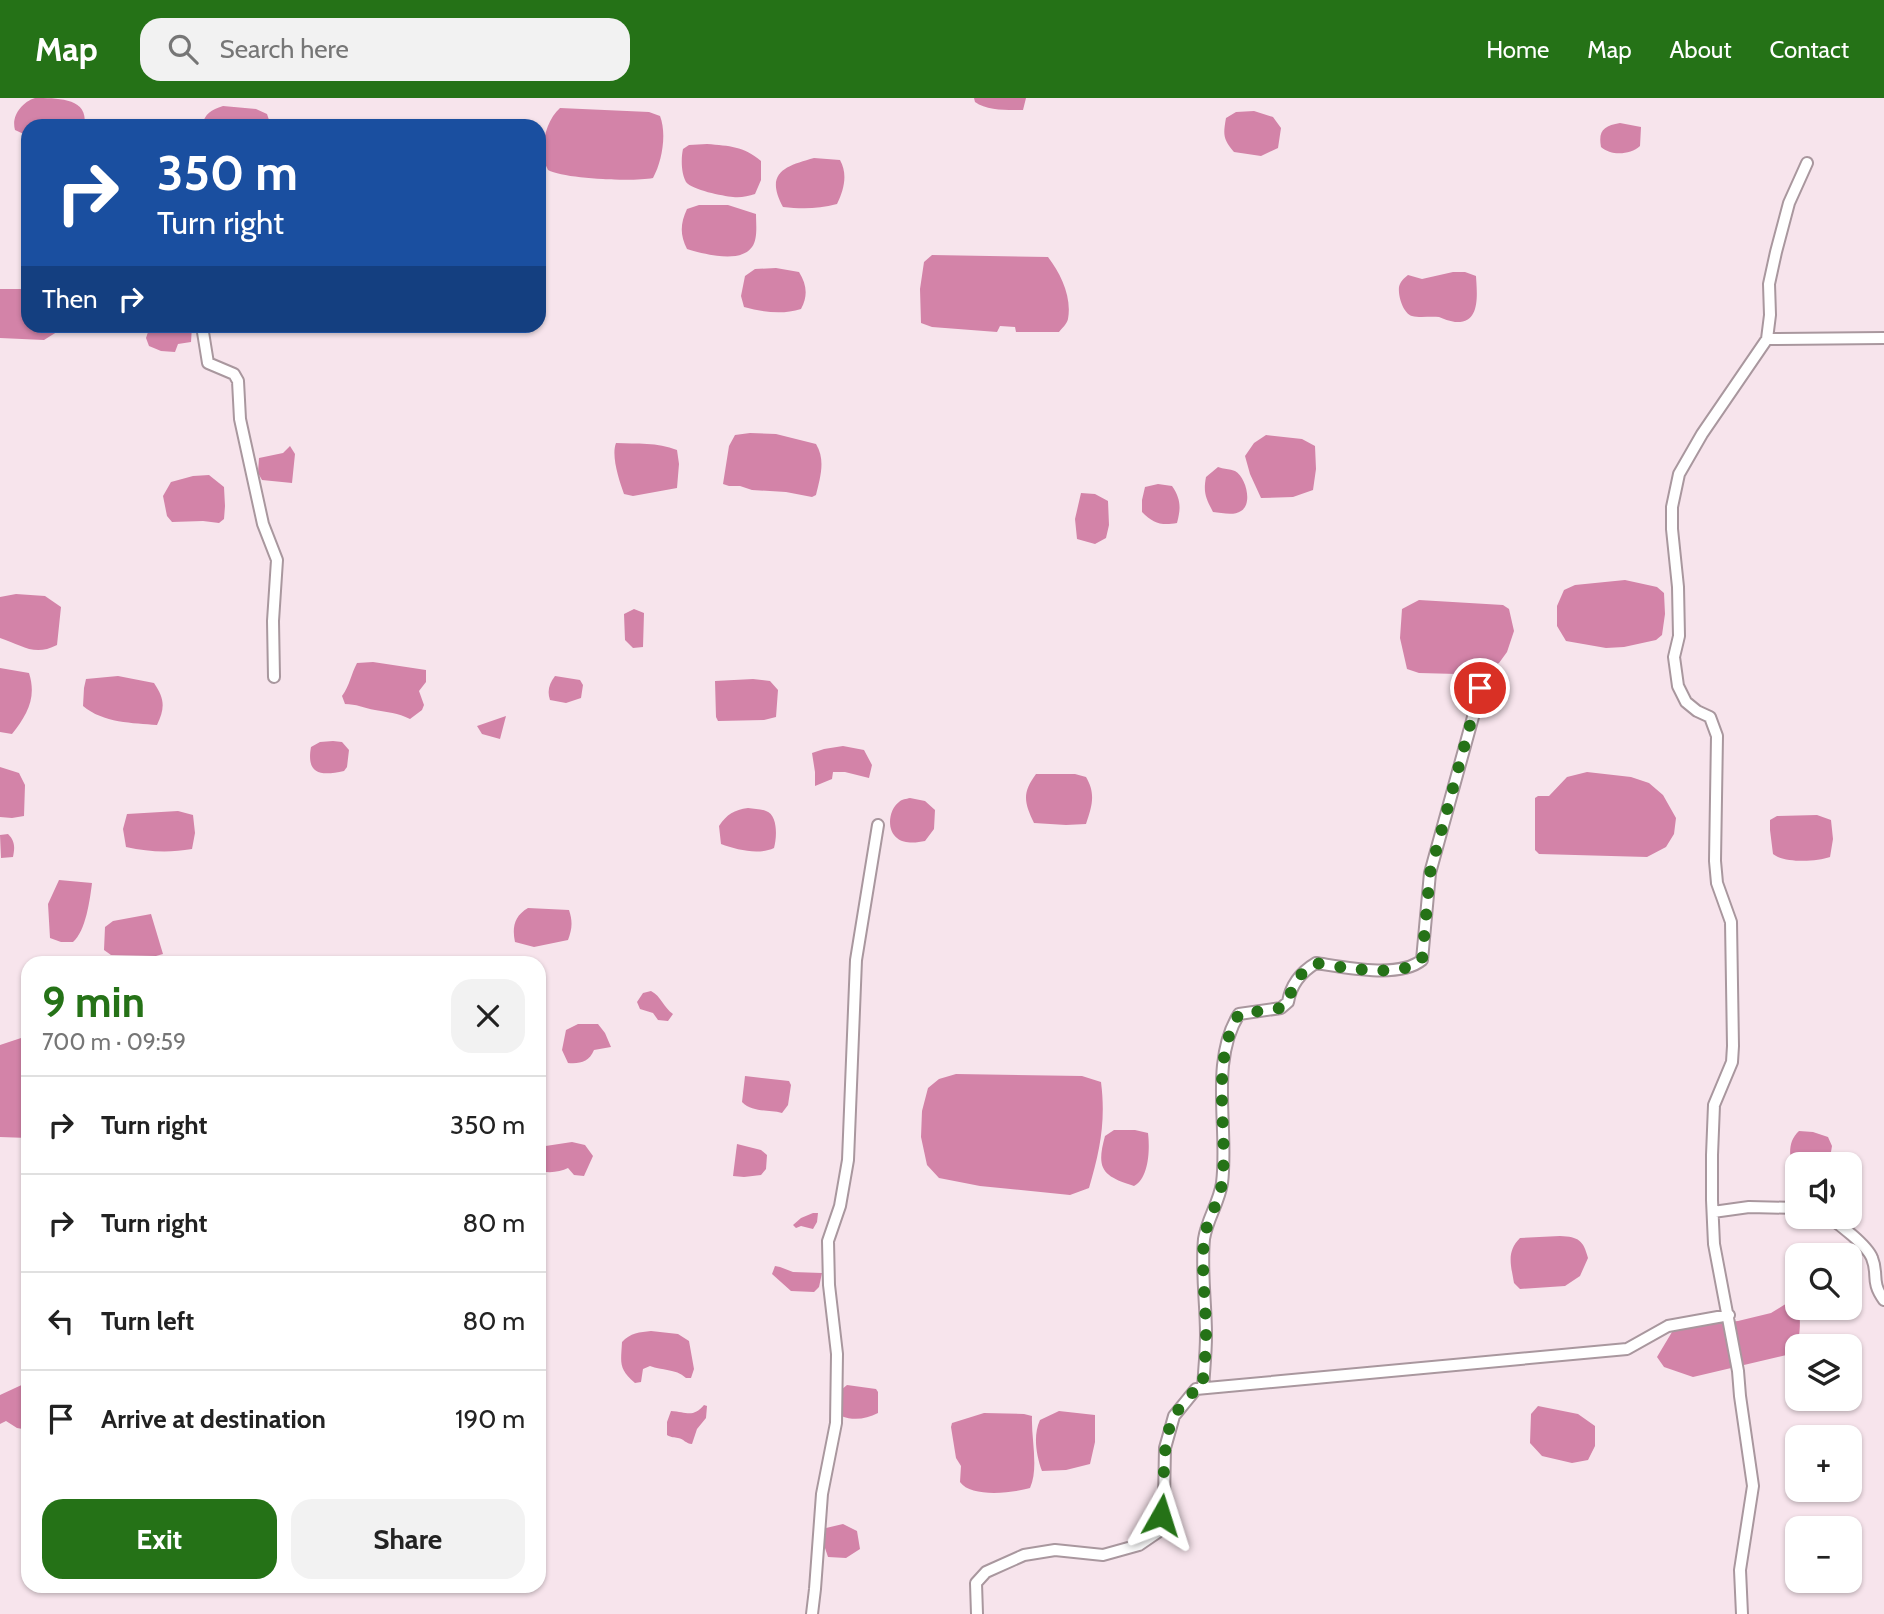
<!DOCTYPE html>
<html lang="en">
<head>
<meta charset="utf-8">
<style>
	:root { --surface:#fff; --page:#f2f2f2; --text:#222; --muted:#767676; --line:#e0e0e0; --accent:#257217 }
	body { margin:0; font-family:Cabin,sans-serif; background:var(--page); color:var(--text); height:100vh; display:flex; flex-direction:column; font-size:26px; white-space:nowrap }
	* { box-sizing:border-box; margin:0 }
	p { font-size:23px; color:var(--muted) }
	.icon { flex:none; width:38px; height:38px; fill:none; stroke:currentColor; stroke-width:2; stroke-linecap:round; stroke-linejoin:round }
	.map { position:relative; flex:1; overflow:hidden }
	.drawer { position:absolute; left:21px; top:858px; width:525px; height:637px; display:flex; flex-direction:column; background:var(--surface); border-radius:21px; box-shadow:0 2px 5px #0004 }
	.drawer>* { flex:none }
	.guide { position:absolute; left:21px; top:21px; width:525px; height:214px; border-radius:21px; box-shadow:0 2px 5px #0004; background:#1a4fa0; color:#fff; overflow:hidden }
	.fabs { position:absolute; left:1785px; top:1054px; display:grid; gap:14px }
	.fabs a { display:grid; place-items:center; width:77px; height:77px; border-radius:14px; background:var(--surface); box-shadow:0 2px 5px #0004; font-size:35px }
	.pin { position:absolute; display:grid; place-items:center; width:60px; height:60px; color:#fff; margin:-30px; border:4px solid #fff; border-radius:50%; box-shadow:0 2px 7px #0007 }
	.me { position:absolute; width:77px; margin:-38px; rotate:6deg; stroke-linejoin:round; filter:drop-shadow(0 0 5px #0008) }
	.turn { display:flex; align-items:center; gap:24px; height:147px; padding:0 21px; font-size:32px }
	.turn .icon { width:91px; height:91px; stroke-width:2.5 }
	.turn b { display:block; font-size:49px; line-height:60px }
	.then { display:flex; align-items:center; height:66px; padding:0 21px; background:#0003; gap:14px; font-size:26px }
	.round { display:grid; place-items:center; flex:none; width:74px; height:74px; border-radius:21px; background:var(--page) }
	.overview { display:flex; align-items:center; justify-content:space-between; height:119px; padding:0 21px }
	h1 { font-size:42px; font-weight:700; line-height:52px; color:var(--accent) }
	.button { display:flex; gap:14px; margin-top:auto; padding:14px 21px }
	.button a { flex:1; height:80px; border-radius:21px; background:var(--accent); color:#fff; font-size:28px; font-weight:700; line-height:80px; text-align:center }
	.button a+a { background:var(--page); color:var(--text) }
	ul { padding:0; list-style:none }
	li { display:flex; align-items:center; gap:21px; height:98px; padding:0 21px; border-top:2px solid var(--line) }
	li div { flex:1 }
	li b { display:block; font-size:26px }
	li em { font-style:normal }
	header { display:flex; align-items:center; gap:42px; box-sizing:border-box; height:98px; padding:0 35px; background:var(--accent); color:#fff }
	header strong { font-size:33px }
	nav { display:flex; gap:38px; margin-inline-start:auto; font-size:24px }
	.search { width:490px; height:63px; background:var(--page); display:flex; align-items:center; gap:18px; box-sizing:border-box; padding:0 24px; border-radius:21px; color:var(--muted); font-size:26px }
	.map>svg:first-child { display:block }
	.water { fill:#d383a8 }
	.lines { fill:none; stroke-linecap:round; stroke-linejoin:round }
	.minor-casing { stroke:#a9979e; stroke-width:14 }
	.minor { stroke:#fff; stroke-width:10 }
	.route { stroke:#257217; stroke-width:12; stroke-dasharray:0 21.6 }
</style>
</head>
<body>
<header>
<strong>Map</strong>
<div class="search"><svg class="icon" aria-label="search" viewBox="0 0 24 24"><circle cx="10" cy="10" r="6"/><path d="M15 15l6 6"/></svg>Search here</div>
<nav><a>Home</a><a>Map</a><a>About</a><a>Contact</a></nav>
</header>
<div class="map">
<svg width="1884" height="1516" viewBox="0 0 1884 1516">
	<rect width="100%" height="100%" fill="#f7e4ec"/>
	<!-- water -->
	<path class="water" d="M35,0C58,0 90,0 84,28H28V38L15,32C11,18 22,4 35,0Z
		M974,0H1026L1023,12C1008,12 987,13 975,4Z
		M223,8L256,11L267,16L271,28H202C205,15 211,12 223,8Z
		M560,10L649,14L660,18C667,36 662,64 653,80C632,84 565,81 548,72C538,54 545,23 560,10Z
		M1254,13L1273,19L1281,30L1278,50L1261,58L1234,54C1223,41 1223,37 1226,20L1236,14Z
		M1620,25L1641,29L1640,48C1630,57 1611,58 1601,49C1598,32 1604,28 1620,25Z
		M707,46C730,48 743,48 761,63V82L755,96C748,98 741,100 733,99C723,98 692,92 686,84C681,75 681,60 683,51L689,47Z
		M814,60L840,62C848,76 844,92 837,106C818,111 802,111 783,109C764,74 786,68 814,60Z
		M699,107H728L756,116C756,126 758,141 752,149C740,166 704,156 687,151C680,137 680,126 687,111Z
		M932,157L1048,159C1061,176 1072,199 1068,221C1067,226 1062,230 1059,234H1016L1015,229L1000,228L997,234L932,229L921,225L920,191L924,164Z
		M776,170L799,174C807,187 808,198 801,211C782,217 763,214 744,209L741,198L745,178L755,171Z
		M1453,174H1465L1476,178C1477,196 1481,226 1455,224C1449,223 1444,221 1439,219C1430,218 1420,220 1412,218C1403,215 1398,198 1399,189C1400,184 1404,180 1408,177L1422,181Z
		M0,191H28V228H60V232L44,242L0,240Z
		M150,228H192L191,244L178,246L175,254L161,253L149,248L146,240Z
		M750,335L776,336L816,346C826,362 820,380 816,397L812,399L786,394L752,392L740,388H729L723,386L729,348L735,337Z
		M1266,337L1302,341L1315,348L1316,371L1313,392L1293,399L1261,400L1250,376L1245,358L1254,345Z
		M616,345C637,346 657,344 677,352L679,366L677,390L633,398L624,396C619,382 611,358 616,345Z
		M290,348L295,356L292,385L262,382L258,375L259,360L283,355Z
		M1218,369C1223,371 1230,371 1235,373C1246,379 1253,406 1241,413C1234,418 1222,415 1213,414C1206,400 1203,395 1206,379Z
		M209,377L224,389L225,408L224,421L219,425L203,423L172,424L167,418L163,398L171,384L193,378Z
		M1158,386L1172,388C1181,401 1181,410 1177,425C1161,428 1153,425 1142,414V402L1145,389Z
		M1081,395L1095,396L1108,403L1109,427L1106,440L1095,446L1077,441L1075,421Z
		M1625,482L1657,489L1664,495L1665,516L1662,537L1656,542L1624,549L1606,550L1566,543L1557,528V508L1564,492L1575,487Z
		M16,496L45,498L61,509L57,547C34,559 22,547 0,540V499Z
		M1419,502L1503,507L1509,511L1514,533L1507,554L1499,565L1484,572L1457,576L1419,575L1407,571L1400,540L1402,511Z
		M634,511L644,515L643,549L633,550L625,542L624,516Z
		M373,564L426,572V584L419,593L424,607L422,612L410,621C398,615 387,614 375,612C364,610 356,606 345,606L342,598C350,587 351,576 357,565Z
		M0,570L29,575C37,600 27,617 12,636L0,634Z
		M118,578L154,585C165,601 165,610 157,627C133,625 103,625 83,608L84,590L86,581Z
		M555,578L580,582L583,587L581,600L566,605L550,602C547,593 549,586 555,578Z
		M753,581L770,583L778,592L776,619L764,622L718,623L716,619L715,583Z
		M506,618L500,641L482,636L477,628Z
		M333,643L342,644L349,652L347,669L344,673C321,678 306,677 311,649L320,644Z
		M843,648L864,652L872,667L869,680L845,674H833L832,681L815,688V674L812,655L824,651Z
		M0,669L19,675L25,687L24,718L12,720L0,719Z
		M1587,674L1631,679L1649,685L1663,697L1676,720L1674,736L1666,749L1647,759L1539,756L1535,752V700L1538,698H1549L1567,679Z
		M1036,676H1075L1086,679C1096,696 1092,708 1086,726L1066,727L1034,725C1024,704 1022,695 1036,676Z
		M910,700L925,703L935,712L934,731L925,743C916,745 904,746 897,740C886,732 889,711 899,704C902,701 906,701 910,700Z
		M748,710C754,711 761,711 766,713C778,717 777,739 774,750C759,757 737,752 721,746L719,728C727,716 734,712 748,710Z
		M178,713L193,717L195,735L192,751C169,755 149,754 126,749L123,731L127,716Z
		M1817,717L1831,722L1833,741L1830,759C1816,764 1784,765 1773,756L1770,732V722L1777,718Z
		M8,736C15,743 15,749 13,759L1,760L0,737Z
		M59,782L92,785C90,801 86,833 73,844H61L50,840L48,806Z
		M528,810L569,812C573,824 572,831 568,842L534,849L515,844C512,830 514,818 528,810Z
		M151,816L163,856L156,858L111,857L104,852L105,829L113,823Z
		M651,893C661,898 664,910 673,916L668,923L658,922L653,915L640,911L637,904L643,895Z
		M578,926H598L605,935L611,949L594,952C589,964 580,966 568,965L562,952L566,932Z
		M21,940H28V1040L0,1039V947Z
		M956,976L1082,978L1101,984C1106,1023 1100,1053 1089,1090L1070,1097L980,1088L939,1080L927,1067L921,1039L922,1013L928,990L939,981Z
		M745,978L789,983L791,987L788,1007L782,1015C768,1011 753,1015 742,1004Z
		M1114,1032H1135L1148,1035C1150,1051 1149,1080 1134,1088C1102,1078 1096,1071 1105,1038Z
		M1799,1033L1813,1034L1828,1039L1832,1048L1829,1066L1797,1067L1791,1064C1789,1052 1790,1041 1799,1033Z
		M572,1044L585,1047L593,1058L584,1078L574,1077L568,1070C560,1074 547,1076 539,1072V1049Z
		M737,1046L761,1052L767,1057L766,1071L761,1077L744,1079L733,1078Z
		M813,1115H818L817,1124L813,1131L801,1128L796,1130L793,1127L801,1120Z
		M1560,1138C1579,1139 1583,1142 1588,1160L1580,1178L1565,1188L1520,1191L1514,1185C1511,1167 1506,1154 1520,1140Z
		M775,1168L780,1169L793,1174L822,1175L819,1189L814,1194L791,1193L772,1176Z
		M1792,1202L1797,1205C1802,1219 1800,1241 1795,1255L1693,1279L1664,1269L1657,1259L1675,1229L1738,1223L1771,1215Z
		M651,1233L678,1236L689,1243L694,1271L691,1280H686C675,1270 662,1273 650,1268L643,1271L641,1284L635,1285C618,1270 621,1265 622,1244C630,1235 640,1234 651,1233Z
		M28,1284V1332L17,1330L6,1323L0,1326V1297Z
		M847,1287L876,1291L878,1294V1315C866,1321 854,1323 841,1318V1292Z
		M704,1307L707,1308L706,1320L697,1331L692,1346C686,1346 684,1341 678,1340C674,1339 672,1340 667,1337V1324L671,1313C687,1314 693,1320 704,1307Z
		M1538,1308L1578,1316L1595,1328V1348L1588,1362L1572,1365L1542,1358L1530,1345L1531,1316Z
		M1059,1313L1095,1317V1344L1090,1366L1066,1372L1042,1373C1036,1357 1033,1337 1040,1322Z
		M984,1315L1024,1316L1032,1318C1031,1341 1039,1370 1030,1390C1013,1395 971,1400 960,1384L961,1368L956,1360L951,1329L952,1325Z
		M843,1426L857,1433L860,1451L846,1460L828,1459L824,1447L826,1430Z"/>
	<g class="lines">
		<defs>
			<path id="minor" d="M202,228L208,265L234,276L238,283L240,321L263,426L277,462L273,523L274,579
				M1767,241L1884,240
				M1713,1114L1749,1109L1797,1110
				M1827,1118C1839,1126 1867,1147 1872,1160C1879,1177 1870,1183 1884,1202
				M1203,1290C1204,1273 1206,1255 1206,1237C1206,1205 1201,1173 1204,1141C1207,1121 1219,1105 1222,1085C1229,1031 1209,964 1239,916L1281,910L1288,904C1291,886 1301,874 1316,865C1343,869 1399,881 1422,862L1430,775L1481,590
				M812,1516L815,1491L822,1396L836,1325L837,1256L829,1187L828,1143L840,1108L848,1062L856,862L878,727
				M977,1516L976,1485L986,1474L1024,1457L1055,1452L1103,1457L1139,1447L1158,1434L1164,1401L1165,1350L1174,1318L1196,1291L1627,1251L1668,1228L1729,1217
				M1742,1516L1740,1472L1753,1388L1740,1298L1738,1273L1714,1146L1712,1102V1057L1714,1007L1732,964L1733,948L1731,824L1717,785L1715,763L1717,638L1710,619L1697,613L1686,604L1678,588L1674,559L1679,538L1678,489L1672,431V409L1679,376L1702,336L1767,241L1770,217L1769,186L1776,154L1789,105L1807,65"/>
		</defs>
		<!-- minor casing -->
		<use href="#minor" class="minor-casing"/>
		<!-- minor -->
		<use href="#minor" class="minor"/>
	</g>
	<g class="lines">
		<!-- route -->
		<path class="route" d="M1161,1417C1166,1388 1160,1342 1175,1317C1180,1308 1189,1299 1196,1291L1202,1290C1204,1273 1206,1255 1206,1237C1206,1205 1201,1173 1204,1141C1207,1121 1219,1105 1222,1085C1229,1031 1209,965 1239,916L1281,910L1289,904C1291,886 1301,874 1315,865C1342,869 1400,881 1422,862L1430,775L1480,590"/>
	</g>
</svg>
<div class="fabs">
<a><svg class="icon" aria-label="sound" viewBox="0 0 24 24"><path d="M4 9h4l5-4v14l-5-4H4zM17 9q2 3 0 6"/></svg></a>
<a><svg class="icon" aria-label="search" viewBox="0 0 24 24"><circle cx="10" cy="10" r="6"/><path d="M15 15l6 6"/></svg></a>
<a><svg class="icon" aria-label="layers" viewBox="0 0 24 24"><path d="M12 4l9 5-9 5-9-5zM3 14l9 5 9-5"/></svg></a>
<a>+</a>
<a>−</a>
</div>
<div class="pin" style="left:1480px;top:590px;background:#d93025"><svg class="icon" aria-label="arrive" viewBox="0 0 24 24"><path d="M6 21V4h12l-3 4 3 4H6"/></svg></div>
<svg class="me" style="left:1161px;top:1417px" viewBox="-20 -20 40 40"><path d="M0-17L14 15 0 8-14 15z" fill="#257217" stroke="#fff" stroke-width="4"/></svg>
<div class="guide">
<div class="turn"><svg class="icon" aria-label="right" viewBox="0 0 24 24"><path d="M7 20v-9h11M14 6l5 5-5 5"/></svg><div><b>350 m</b>Turn right</div></div>
<div class="then">Then<svg class="icon" aria-label="right" viewBox="0 0 24 24"><path d="M7 20v-9h11M14 6l5 5-5 5"/></svg></div>
</div>
<section class="drawer">
<div class="overview"><div><h1>9 min</h1><p>700 m · 09:59</p></div><a class="round"><svg class="icon" aria-label="close" viewBox="0 0 24 24"><path d="M6 6l12 12M18 6L6 18"/></svg></a></div>
<ul>
<li><svg class="icon" aria-label="right" viewBox="0 0 24 24"><path d="M7 20v-9h11M14 6l5 5-5 5"/></svg><div><b>Turn right</b></div><em>350 m</em></li>
<li><svg class="icon" aria-label="right" viewBox="0 0 24 24"><path d="M7 20v-9h11M14 6l5 5-5 5"/></svg><div><b>Turn right</b></div><em>80 m</em></li>
<li><svg class="icon" aria-label="left" viewBox="0 0 24 24"><path d="M17 20v-9H6M10 6l-5 5 5 5"/></svg><div><b>Turn left</b></div><em>80 m</em></li>
<li><svg class="icon" aria-label="arrive" viewBox="0 0 24 24"><path d="M6 21V4h12l-3 4 3 4H6"/></svg><div><b>Arrive at destination</b></div><em>190 m</em></li>
</ul>
<div class="button"><a>Exit</a><a>Share</a></div>
</section>
</div>
</body>
</html>
